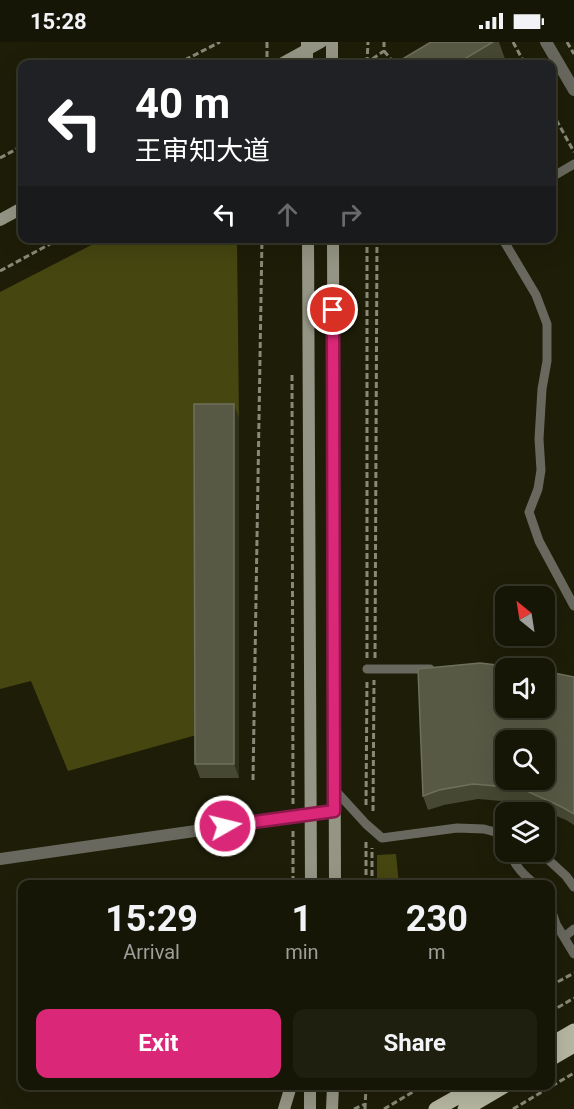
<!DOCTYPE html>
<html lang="en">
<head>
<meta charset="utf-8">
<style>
	:root { --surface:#161606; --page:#1f1f10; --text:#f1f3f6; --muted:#9e9f9b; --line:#353528; --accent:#db2777 }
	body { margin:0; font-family:Roboto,"Noto Sans SC",sans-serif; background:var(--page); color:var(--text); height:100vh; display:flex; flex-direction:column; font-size:22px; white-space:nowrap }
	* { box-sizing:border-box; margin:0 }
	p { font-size:20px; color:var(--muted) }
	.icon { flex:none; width:33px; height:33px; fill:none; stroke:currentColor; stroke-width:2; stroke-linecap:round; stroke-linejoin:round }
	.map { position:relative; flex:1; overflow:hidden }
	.details { position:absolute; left:18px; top:838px; width:537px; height:210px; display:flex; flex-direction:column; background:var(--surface); border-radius:12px; box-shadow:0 6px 24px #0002,0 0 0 2px var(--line) }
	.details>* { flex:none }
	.hud { position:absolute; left:18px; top:18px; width:538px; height:183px; border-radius:12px; box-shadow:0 6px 24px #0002,0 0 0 2px var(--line); background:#202124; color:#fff; overflow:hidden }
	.needle { width:39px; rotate:330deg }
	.controls { position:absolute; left:495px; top:544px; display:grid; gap:12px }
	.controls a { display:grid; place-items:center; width:60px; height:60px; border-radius:12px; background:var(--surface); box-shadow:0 6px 24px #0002,0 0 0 2px var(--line); font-size:30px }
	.pin { position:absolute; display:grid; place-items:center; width:51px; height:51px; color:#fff; margin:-26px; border:3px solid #fff; border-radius:50%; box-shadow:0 2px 6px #0007 }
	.me { position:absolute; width:66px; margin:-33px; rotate:82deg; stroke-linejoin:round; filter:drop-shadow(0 0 4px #0008) }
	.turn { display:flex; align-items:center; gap:21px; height:126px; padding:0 18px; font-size:27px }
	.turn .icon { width:78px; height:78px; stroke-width:2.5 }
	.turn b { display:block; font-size:42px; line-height:51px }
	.lanes { display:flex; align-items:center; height:57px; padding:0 18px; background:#0003; justify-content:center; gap:30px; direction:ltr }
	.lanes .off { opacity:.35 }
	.eta { display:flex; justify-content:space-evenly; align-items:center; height:102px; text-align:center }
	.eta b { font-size:36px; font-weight:700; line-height:42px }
	.button { display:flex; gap:12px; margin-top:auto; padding:12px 18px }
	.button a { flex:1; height:69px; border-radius:12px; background:var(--accent); color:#fff; font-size:24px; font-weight:700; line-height:69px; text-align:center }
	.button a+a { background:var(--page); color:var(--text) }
	.status { display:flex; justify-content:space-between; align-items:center; height:42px; padding:0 30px; background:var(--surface); direction:ltr }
	.status svg { height:16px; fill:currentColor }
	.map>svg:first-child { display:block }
	.green { fill:#464611 }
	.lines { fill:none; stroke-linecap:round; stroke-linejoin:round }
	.path { stroke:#898978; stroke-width:3; stroke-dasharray:6 3; stroke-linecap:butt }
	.lane { stroke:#68685e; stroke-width:9 }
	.street { stroke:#68685e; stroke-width:12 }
	.secondary { stroke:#949584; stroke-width:12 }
	.primary { stroke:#b6b7a1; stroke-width:15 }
	.wall { fill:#474833 }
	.shaded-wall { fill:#2f301a }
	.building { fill:#585945; stroke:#6f705c; stroke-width:1.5; fill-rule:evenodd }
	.route-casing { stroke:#8e194d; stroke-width:15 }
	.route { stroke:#db2777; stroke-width:10 }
</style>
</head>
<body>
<div class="status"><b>15:28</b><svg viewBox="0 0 49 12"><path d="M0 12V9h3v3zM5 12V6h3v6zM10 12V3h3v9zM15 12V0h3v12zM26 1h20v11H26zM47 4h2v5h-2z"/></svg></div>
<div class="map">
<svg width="574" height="1067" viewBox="0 0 574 1067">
	<rect width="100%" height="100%" fill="#1d1d08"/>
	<!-- green -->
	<path class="green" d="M103,197H237L239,376H200V692L68,729L31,639L0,647V250Z
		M396,812L399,843H377V813Z"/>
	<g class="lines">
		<!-- path -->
		<path class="path" d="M267,0V16
			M513,0L525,22
			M567,0L574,12
			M384,9L395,22
			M367,21L368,0
			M177,22L220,0
			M365,22L384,9V0
			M552,70L574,110
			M0,116L22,104
			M0,229L61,196
			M292,333L293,762
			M367,616V196
			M375,616L377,196
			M253,738L262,196
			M366,763L367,638
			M373,769L374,638
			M293,789V843
			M366,800V843
			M372,843V806
			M550,944L574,931
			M550,970L574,956
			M387,1044H388
			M354,1067L365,1062
			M365,1067L366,1044
			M384,1067L423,1044
			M513,1067L574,1031"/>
		<!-- lane -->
		<path class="lane" d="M552,135L574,122
			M502,196L536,253L547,282V319L542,347L539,397L541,428L538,447L529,470L539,499L574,564
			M367,627H430
			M334,747L366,782L382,796L457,786L484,787L506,793
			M510,810C515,825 524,833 536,843
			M540,810L566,834L574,845
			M550,864L556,882L574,912
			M564,895L574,887"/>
		<!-- street -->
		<path class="street" d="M546,0L574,48
			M0,817L334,769"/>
		<!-- secondary -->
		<path class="secondary" d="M332,0V22
			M281,22L321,0
			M307,22V1
			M0,178L22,166
			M308,196L311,843
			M333,196L335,843
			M284,1067L291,1044
			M310,1067V1044
			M332,1067L333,1044"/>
		<!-- primary -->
		<path class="primary" d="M550,1003L574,989
			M550,1017L574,1003
			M436,1067L477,1044
			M465,1067L504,1044"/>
	</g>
	<!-- wall -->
	<path class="wall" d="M431,0H499L505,17L495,22H394Z
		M234,362L239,376V736H200L195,722Z
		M574,635V783L566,778L525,761L478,757L444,763L428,768L423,754Z"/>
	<!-- shaded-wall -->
	<path class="shaded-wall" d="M234,362L239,376V736L234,722Z"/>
	<!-- building -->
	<path class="building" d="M431,0H493L456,22H394Z
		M194,362H234V722H195Z
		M480,621L532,627H506V666H544V629L574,635V772L560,764L520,746L473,742L439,748L423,754L418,627ZM506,699H544V738H506Z"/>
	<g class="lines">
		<defs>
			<path id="route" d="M225,784L334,769L333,268"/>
		</defs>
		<!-- route casing -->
		<use href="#route" class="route-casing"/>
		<!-- route -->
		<use href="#route" class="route"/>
	</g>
</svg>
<div class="controls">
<a><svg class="needle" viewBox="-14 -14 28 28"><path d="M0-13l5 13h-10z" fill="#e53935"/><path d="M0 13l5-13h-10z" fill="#9e9f9b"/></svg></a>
<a><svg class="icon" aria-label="sound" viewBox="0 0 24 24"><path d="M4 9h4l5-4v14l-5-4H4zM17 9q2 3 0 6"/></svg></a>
<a><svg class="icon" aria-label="search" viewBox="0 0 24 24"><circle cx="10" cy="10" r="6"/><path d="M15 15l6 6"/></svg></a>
<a><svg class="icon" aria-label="layers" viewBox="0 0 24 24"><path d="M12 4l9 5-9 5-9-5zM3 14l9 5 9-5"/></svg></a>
</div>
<div class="pin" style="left:333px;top:268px;background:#d93025"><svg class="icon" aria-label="arrive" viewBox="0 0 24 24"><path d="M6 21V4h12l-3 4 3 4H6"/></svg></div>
<svg class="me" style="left:225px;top:784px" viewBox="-20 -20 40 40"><circle r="17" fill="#db2777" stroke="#fff" stroke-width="3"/><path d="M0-11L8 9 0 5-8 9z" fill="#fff"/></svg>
<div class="hud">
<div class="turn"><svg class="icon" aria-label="left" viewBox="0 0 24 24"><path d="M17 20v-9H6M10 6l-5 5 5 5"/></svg><div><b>40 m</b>王审知大道</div></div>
<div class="lanes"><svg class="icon" aria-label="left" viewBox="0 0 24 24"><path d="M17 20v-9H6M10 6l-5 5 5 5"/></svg><svg class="icon off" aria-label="ahead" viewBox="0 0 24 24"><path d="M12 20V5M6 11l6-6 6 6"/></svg><svg class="icon off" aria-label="right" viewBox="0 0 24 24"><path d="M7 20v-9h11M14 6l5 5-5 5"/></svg></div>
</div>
<section class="details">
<div class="eta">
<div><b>15:29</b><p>Arrival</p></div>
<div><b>1</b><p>min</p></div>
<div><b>230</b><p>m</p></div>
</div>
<div class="button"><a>Exit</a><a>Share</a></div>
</section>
</div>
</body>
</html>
